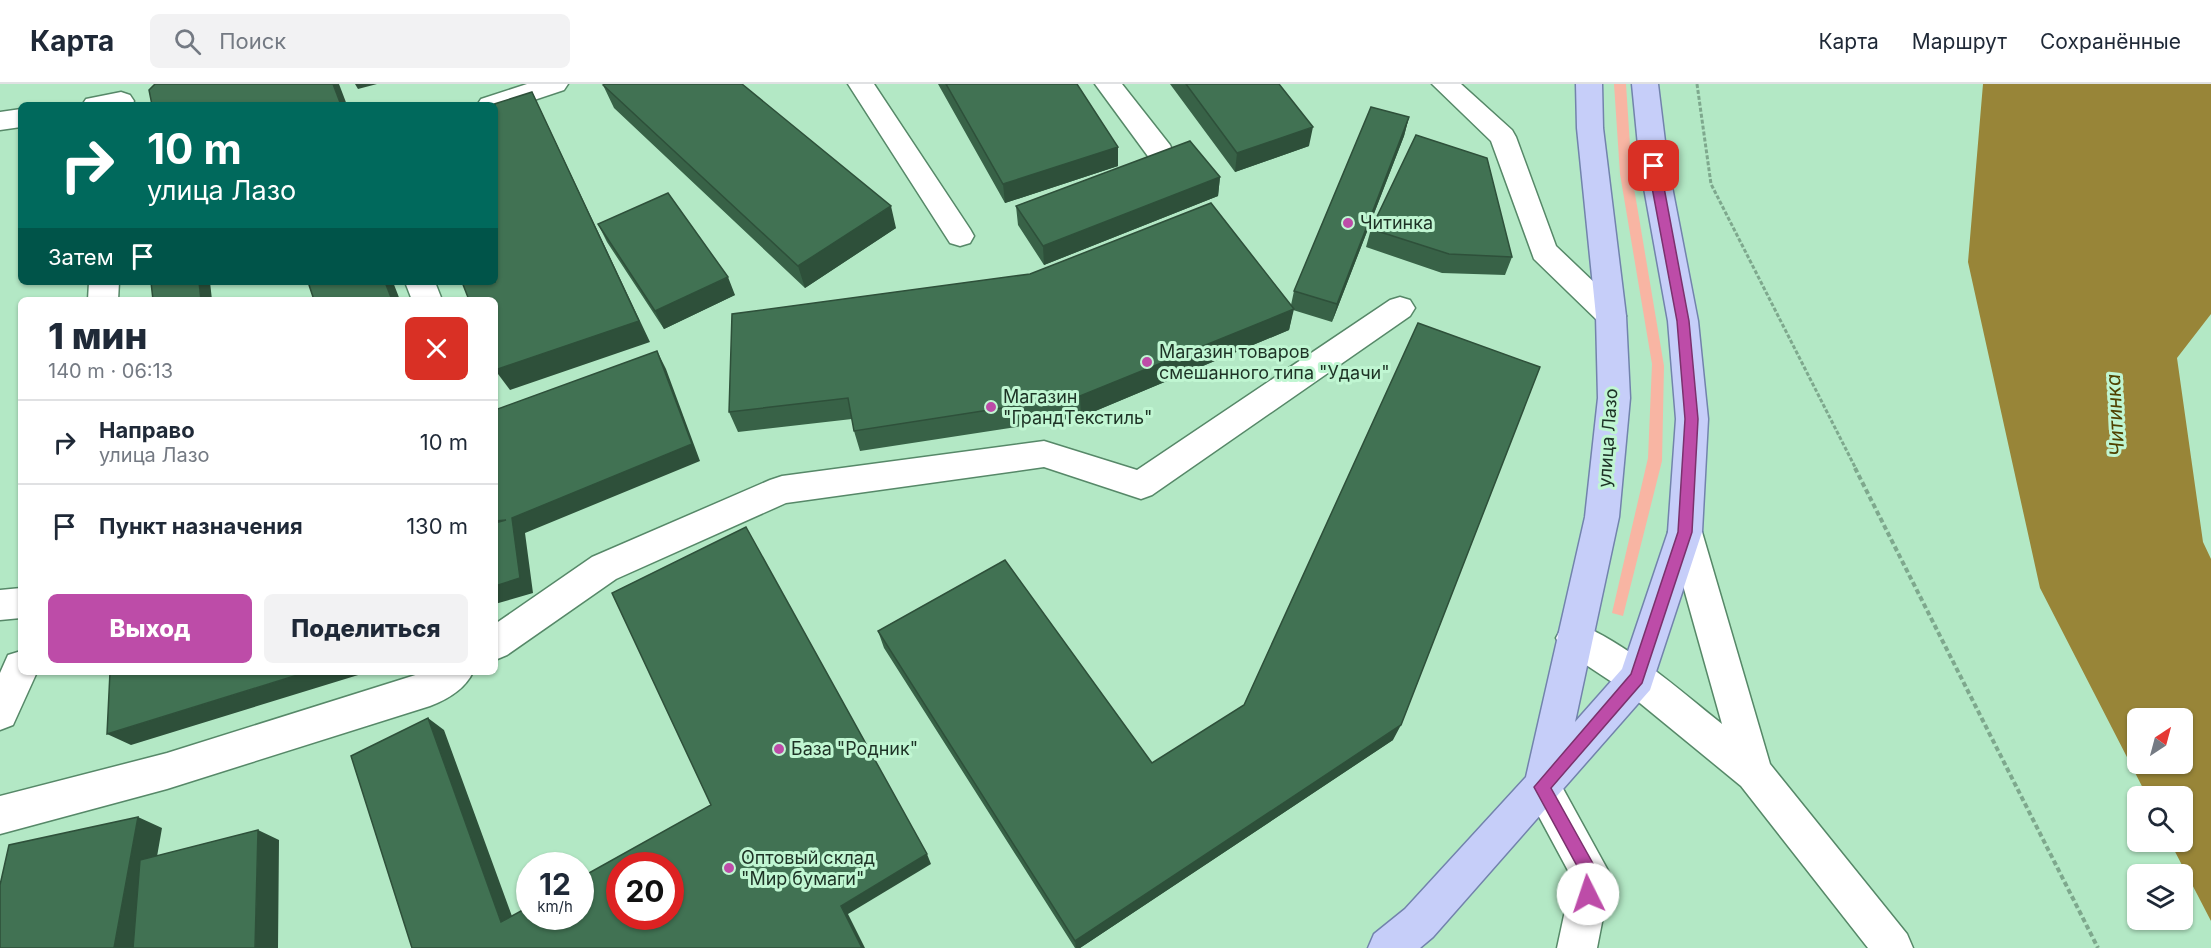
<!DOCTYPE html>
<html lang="ru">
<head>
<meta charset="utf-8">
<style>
	:root { --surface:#fff; --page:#f2f2f3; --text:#1f2937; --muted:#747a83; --line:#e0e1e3; --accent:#bd4ca8 }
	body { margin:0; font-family:Inter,sans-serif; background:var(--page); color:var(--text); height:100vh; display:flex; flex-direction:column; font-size:22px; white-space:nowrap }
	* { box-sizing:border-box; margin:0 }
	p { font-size:20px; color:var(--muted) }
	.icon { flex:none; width:33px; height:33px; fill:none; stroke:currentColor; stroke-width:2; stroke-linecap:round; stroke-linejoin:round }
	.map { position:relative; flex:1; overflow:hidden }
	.side { position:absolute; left:18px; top:213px; width:480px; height:378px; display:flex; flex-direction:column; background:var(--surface); border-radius:9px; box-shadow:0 2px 4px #0004 }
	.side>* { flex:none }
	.guide { position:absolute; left:18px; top:18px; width:480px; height:183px; border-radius:9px; box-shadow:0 2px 4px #0004; background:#00695c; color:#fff; overflow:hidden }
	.needle { width:39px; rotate:36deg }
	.tools { position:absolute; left:2127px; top:624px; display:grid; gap:12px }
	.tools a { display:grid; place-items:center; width:66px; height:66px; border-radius:9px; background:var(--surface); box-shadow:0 2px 4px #0004; font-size:30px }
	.speed { position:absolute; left:516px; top:768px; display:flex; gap:12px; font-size:30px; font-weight:700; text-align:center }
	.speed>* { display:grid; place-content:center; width:78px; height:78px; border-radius:50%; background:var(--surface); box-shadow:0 2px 4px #0004; line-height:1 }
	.speed small { font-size:15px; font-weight:400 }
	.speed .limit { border:9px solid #d22; background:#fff; color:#111 }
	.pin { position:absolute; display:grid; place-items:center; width:51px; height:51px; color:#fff; margin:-26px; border-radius:12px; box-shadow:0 3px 9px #0006 }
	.me { position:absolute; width:66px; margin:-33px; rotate:356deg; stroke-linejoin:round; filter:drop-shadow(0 0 4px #0008) }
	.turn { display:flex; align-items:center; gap:21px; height:126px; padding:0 30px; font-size:27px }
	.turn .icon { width:78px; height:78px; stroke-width:2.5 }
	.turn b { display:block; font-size:42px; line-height:51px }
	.then { display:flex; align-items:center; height:57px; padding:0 30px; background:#0003; gap:12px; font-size:22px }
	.round { display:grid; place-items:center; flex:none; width:63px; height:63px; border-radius:9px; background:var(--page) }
	.head { display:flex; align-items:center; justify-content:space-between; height:102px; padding:0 30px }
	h1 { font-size:36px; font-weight:800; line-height:45px }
	.primary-button { display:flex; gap:12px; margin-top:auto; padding:12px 30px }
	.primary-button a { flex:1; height:69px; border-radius:9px; background:var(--accent); color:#fff; font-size:24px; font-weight:800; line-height:69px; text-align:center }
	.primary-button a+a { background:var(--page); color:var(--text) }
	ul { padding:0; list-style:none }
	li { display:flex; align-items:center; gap:18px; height:84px; padding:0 30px; border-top:2px solid var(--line) }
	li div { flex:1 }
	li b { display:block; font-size:22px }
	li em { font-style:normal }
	header { display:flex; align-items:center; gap:36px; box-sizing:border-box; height:84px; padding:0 30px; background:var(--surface); border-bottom:2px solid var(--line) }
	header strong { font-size:28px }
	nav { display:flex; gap:33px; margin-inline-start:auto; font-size:21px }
	.search { width:420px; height:54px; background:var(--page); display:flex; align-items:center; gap:15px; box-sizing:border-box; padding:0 21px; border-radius:9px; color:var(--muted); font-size:22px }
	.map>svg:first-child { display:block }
	.green { fill:#f8b5a3 }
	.water { fill:#988538; fill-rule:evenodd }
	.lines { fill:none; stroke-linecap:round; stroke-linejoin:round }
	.minor-casing { stroke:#568868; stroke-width:3 }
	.major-casing { stroke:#7283ac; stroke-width:3 }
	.path-far1 { stroke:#7ea88d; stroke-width:3; stroke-dasharray:4 2; stroke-linecap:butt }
	.path { stroke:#7ea88d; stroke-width:4; stroke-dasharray:5 3; stroke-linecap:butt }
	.minor { fill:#fff; fill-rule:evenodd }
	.major { fill:#c6cef9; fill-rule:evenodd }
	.wall { fill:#386247 }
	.shaded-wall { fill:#2e503a }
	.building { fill:#417253; stroke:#2e503a; stroke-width:1.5; fill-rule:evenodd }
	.route { fill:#bd4ca8; stroke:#7b316d; stroke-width:1.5 }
	.poi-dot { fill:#bd4ca8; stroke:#c0f6d2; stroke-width:2 }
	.labels { text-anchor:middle; stroke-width:6; stroke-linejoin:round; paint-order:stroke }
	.poi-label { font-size:18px; fill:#1d3225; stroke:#c0f6d2; text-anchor:start }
	.street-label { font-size:18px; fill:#1d3225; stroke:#c0f6d2 }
	.water-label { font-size:20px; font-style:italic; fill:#4f4100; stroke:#c0f6d2 }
</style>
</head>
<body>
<header>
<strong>Карта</strong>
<div class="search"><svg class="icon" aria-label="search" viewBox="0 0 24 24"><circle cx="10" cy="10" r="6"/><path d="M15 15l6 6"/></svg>Поиск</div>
<nav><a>Карта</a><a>Маршрут</a><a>Сохранённые</a></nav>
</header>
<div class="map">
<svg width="2211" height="864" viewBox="0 0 2211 864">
	<rect width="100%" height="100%" fill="#b3e8c5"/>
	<!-- green -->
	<path class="green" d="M1614,0H1626L1632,92L1664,282L1662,377L1623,532L1612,529L1648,374L1652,280L1620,90Z"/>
	<!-- water -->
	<path class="water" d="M1983,0H2211V230L2177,274L2203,458L2211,475V837L2170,758H2182V712H2147L2040,504L1968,178ZM2138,634H2182V680H2138Z"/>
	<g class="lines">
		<defs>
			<path id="minor" d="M527,0H568L564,6L495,29V21H477L481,15Z
				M848,0H874L970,145L974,152L970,159L960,162L950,159Z
				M1095,0H1122L1170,61L1173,68L1170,75L1160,77L1150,75Z
				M1432,0H1461L1512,46L1516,53L1556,162L1621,224L1626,232L1621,240L1611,243L1601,240L1534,175L1491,57Z
				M121,8L130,11L134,17L132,21H82L86,15Z
				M21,25V43L0,46V28Z
				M89,198H119L118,216H88Z
				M405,198H435L442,216H412Z
				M1400,213L1410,216L1415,224L1410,232L1152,411L1141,415L1044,383L786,419L616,495L507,571L495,576V540L592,473L770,396L782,392L1044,357L1137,386L1390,216Z
				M1685,434L1697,438L1702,448L1770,680L1907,850L1913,864H1868L1741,702L1624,606L1562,565L1556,554L1562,543L1574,538C1626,558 1678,605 1722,640L1668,448L1673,438Z
				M21,504V534L0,536V506Z
				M21,567V588H37L13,641L0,646V589L8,571Z
				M425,588H473C465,605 448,615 430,622L167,705L0,750V712L167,669Z
				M1542,685L1555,690L1611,792L1597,864H1557L1572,794L1523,703L1529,690Z"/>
			<path id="major" d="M1576,0H1602L1603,44L1626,232L1630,314L1619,433L1575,638L1622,585L1668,448L1676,335L1668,237L1640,82L1632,0H1658L1668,82L1698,237L1708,335L1702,448L1650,606L1433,853L1420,864H1368L1374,850L1405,825L1526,693L1585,433L1598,314L1596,232L1577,44Z"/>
		</defs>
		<!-- minor casing -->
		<use href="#minor" class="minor-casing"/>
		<!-- major casing -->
		<use href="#major" class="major-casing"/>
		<!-- path-far1 -->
		<path class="path-far1" d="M1697,0L1711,100L1856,385"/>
		<!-- path -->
		<path class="path" d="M1855,384L2098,864"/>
		<!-- minor -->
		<use href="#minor" class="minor"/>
		<!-- major -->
		<use href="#major" class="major"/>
	</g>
	<!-- wall -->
	<path class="wall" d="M938,0H1077L1118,82L1005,119Z
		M1170,0H1279L1309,62L1235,88Z
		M603,1L896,144L805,204L614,24Z
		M1409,33L1404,52L1332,238L1293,226L1289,246L1081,333L860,367L854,347L852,335L738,348L729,328L1291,221L1294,207Z
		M1220,93L1218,112L1044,181L1018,141L1016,122Z
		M598,140L735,211L664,245L607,158Z
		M1371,145L1512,173L1505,191L1442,189L1366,163Z
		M878,547L1152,679L1393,656L1080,864H1075L884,564Z"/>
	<!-- shaded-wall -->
	<path class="shaded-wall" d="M333,0H339L347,21H341Z
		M355,0H377L358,5Z
		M532,8L650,258L510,306L495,286Z
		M1409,33L1404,52L1332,238L1337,220Z
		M1313,43L1309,62L1235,88L1237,69Z
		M1118,63V82L1005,119L1003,100Z
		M1220,93L1218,112L1044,181L1043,162Z
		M891,122L896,144L805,204L798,182Z
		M728,193L735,211L664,245L655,227Z
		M199,198H210L212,216H201Z
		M385,198H393L400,216H392Z
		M1294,225L1289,246L1081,333L1080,312Z
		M657,267L666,285L700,377L525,449L533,509L495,520V502L512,434Z
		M307,588H368L131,661L107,650Z
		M428,634L444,646L517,846L501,838Z
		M1401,641L1393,656L1080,864H1076L1075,857Z
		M138,733L162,744L141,864H114Z
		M258,746L279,756L278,864H255Z
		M927,770L931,780L848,830L865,864H862L841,822Z"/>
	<!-- building -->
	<path class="building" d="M155,0H333L341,21H152L149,6Z
		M605,0H742L891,122L798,182L603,1Z
		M946,0H1077L1118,63L1003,100Z
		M1186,0H1279L1313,43L1237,69Z
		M532,8L639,237L495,286V216H469L462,198H495V21H491Z
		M1371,23L1409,33L1337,220L1294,207Z
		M1416,51L1487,74L1512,173L1449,170L1371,145Z
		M1190,57L1220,93L1043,162L1016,122Z
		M668,109L728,193L655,227L598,140Z
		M1211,119L1294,225L1080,312L854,347L848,314L729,328L732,230L1030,190Z
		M151,198H199L201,216H153Z
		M308,198H385L392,216H314Z
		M1418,239L1540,283L1401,641L1075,857L878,547L1005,476L1152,679L1244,621Z
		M657,267L692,360L512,434L520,494L495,502V439L506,436L495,437V326Z
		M746,443L927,770L841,822L862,864H412L351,672L428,634L501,838L530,822V832H580V794L711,721L612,509ZM620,782H670V832H620Z
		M110,588H307L107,650Z
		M138,733L114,864H0V801L9,761Z
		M258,746L255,864H133L140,776Z"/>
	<!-- route -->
	<path class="route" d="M1654,78L1660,82L1689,237L1698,335L1692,448L1642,599L1551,704L1600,792L1594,816L1588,818L1582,816L1580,810L1583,793L1534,703L1631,590L1678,448L1685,335L1677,237L1648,82Z"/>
	<!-- markers -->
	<g class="poi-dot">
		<circle cx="1348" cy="139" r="6"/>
		<circle cx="1147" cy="278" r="6"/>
		<circle cx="991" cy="323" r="6"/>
		<circle cx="779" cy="665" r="6"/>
		<circle cx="729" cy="784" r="6"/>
	</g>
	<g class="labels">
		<!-- poi labels -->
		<g class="poi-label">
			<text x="1360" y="145">Читинка</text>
			<text x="1159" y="274">Магазин товаров<tspan x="1159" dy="21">смешанного типа "Удачи"</tspan></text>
			<text x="1003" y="319">Магазин<tspan x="1003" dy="21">"ГрандТекстиль"</tspan></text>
			<text x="791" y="671">База "Родник"</text>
			<text x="741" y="780">Оптовый склад<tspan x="741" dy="21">"Мир бумаги"</tspan></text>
		</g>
		<!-- street labels -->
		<g class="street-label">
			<text transform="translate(1608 354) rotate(-86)" y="6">улица Лазо</text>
		</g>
		<!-- water labels -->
		<g class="water-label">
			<text transform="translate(2115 331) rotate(-93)" y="7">Читинка</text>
		</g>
	</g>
</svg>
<div class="tools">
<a><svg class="needle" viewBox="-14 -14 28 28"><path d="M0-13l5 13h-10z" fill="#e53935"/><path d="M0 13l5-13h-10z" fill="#747a83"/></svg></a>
<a><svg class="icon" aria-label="search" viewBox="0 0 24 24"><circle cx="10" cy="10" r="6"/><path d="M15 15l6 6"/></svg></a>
<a><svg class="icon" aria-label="layers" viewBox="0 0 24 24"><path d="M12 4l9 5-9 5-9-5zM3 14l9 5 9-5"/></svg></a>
</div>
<div class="speed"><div>12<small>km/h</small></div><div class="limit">20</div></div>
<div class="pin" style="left:1654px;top:82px;background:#d93025"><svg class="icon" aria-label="arrive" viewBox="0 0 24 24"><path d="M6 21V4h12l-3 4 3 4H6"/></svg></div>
<svg class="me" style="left:1588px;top:810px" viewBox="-20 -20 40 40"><circle r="19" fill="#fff"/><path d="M0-13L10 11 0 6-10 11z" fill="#bd4ca8"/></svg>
<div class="guide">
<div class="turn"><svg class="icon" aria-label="right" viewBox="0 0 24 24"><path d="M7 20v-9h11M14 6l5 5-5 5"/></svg><div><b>10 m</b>улица Лазо</div></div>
<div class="then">Затем<svg class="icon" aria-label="arrive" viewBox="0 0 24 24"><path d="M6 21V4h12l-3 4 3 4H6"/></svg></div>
</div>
<section class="side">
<div class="head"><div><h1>1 мин</h1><p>140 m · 06:13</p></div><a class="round" style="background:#d93025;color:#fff"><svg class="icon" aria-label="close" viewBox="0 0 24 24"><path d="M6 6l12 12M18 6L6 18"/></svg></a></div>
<ul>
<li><svg class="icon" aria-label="right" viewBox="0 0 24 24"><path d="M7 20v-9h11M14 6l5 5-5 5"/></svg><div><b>Направо</b><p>улица Лазо</p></div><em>10 m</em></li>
<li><svg class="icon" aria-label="arrive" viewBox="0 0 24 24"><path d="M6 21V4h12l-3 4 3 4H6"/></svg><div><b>Пункт назначения</b></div><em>130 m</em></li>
</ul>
<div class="primary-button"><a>Выход</a><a>Поделиться</a></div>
</section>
</div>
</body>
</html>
